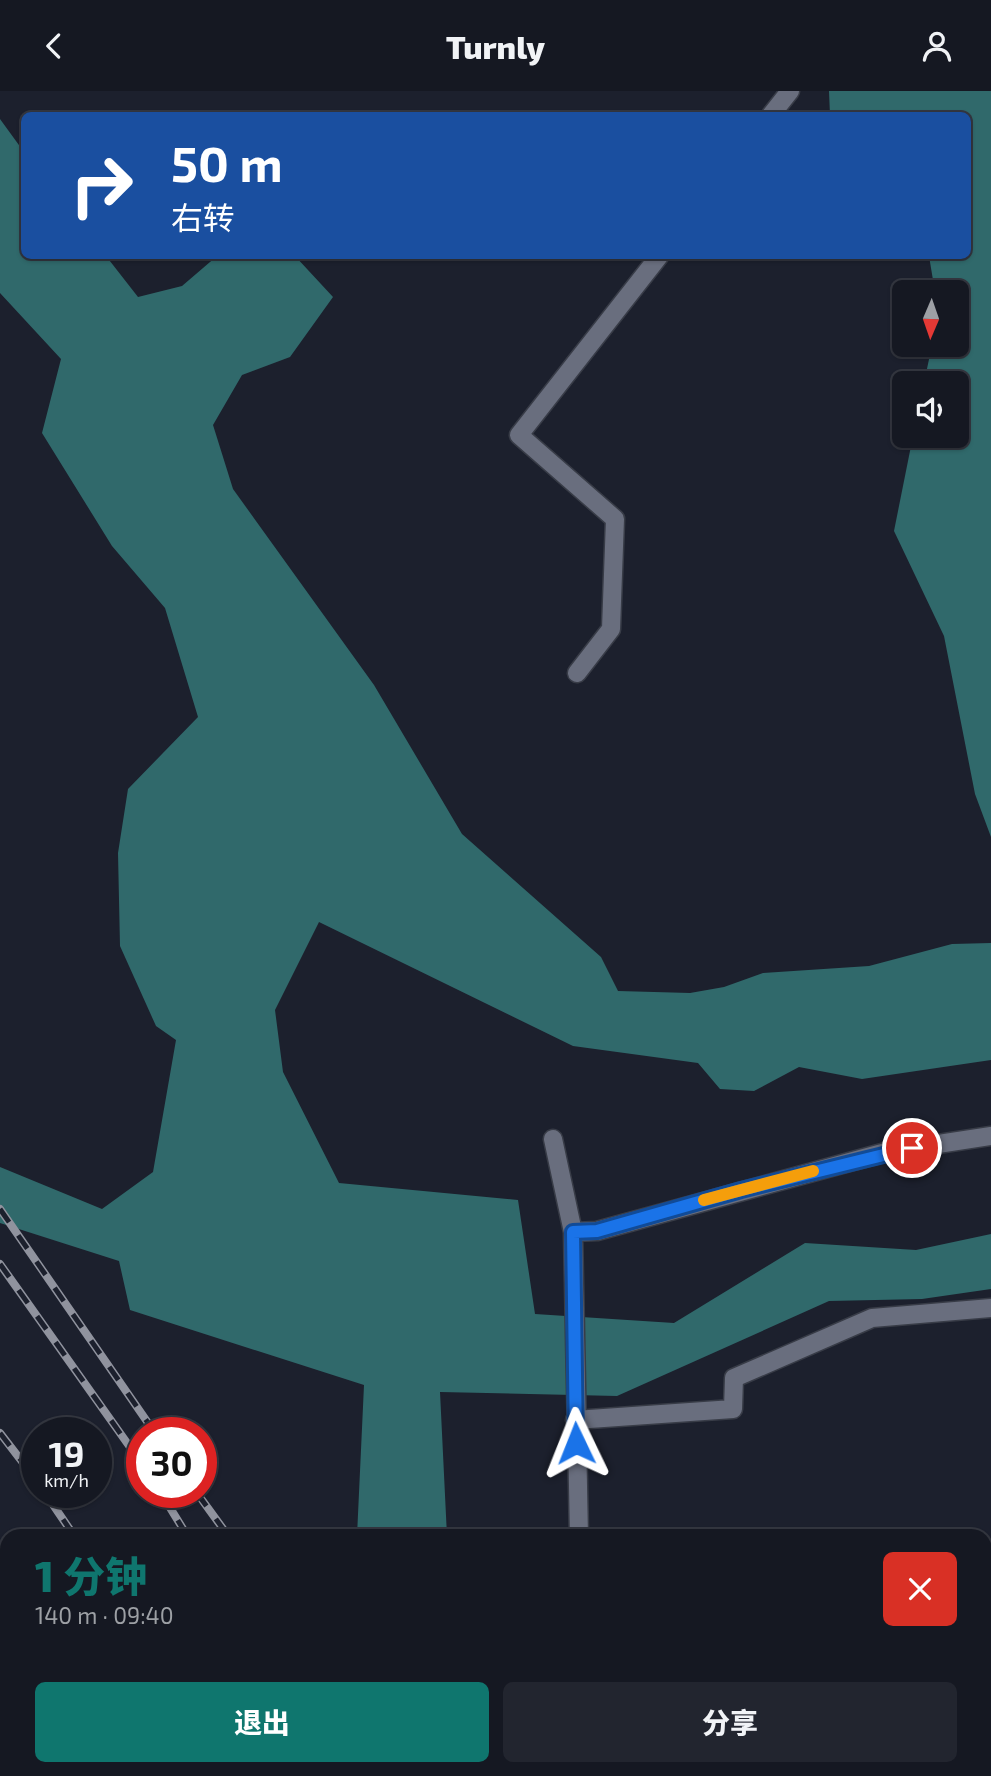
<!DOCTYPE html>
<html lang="zh">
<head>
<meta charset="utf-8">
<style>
	:root { --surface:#151822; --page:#22252f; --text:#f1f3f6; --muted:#9da0a5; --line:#343740; --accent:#0f766e }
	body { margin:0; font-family:"Exo 2","Noto Sans SC",sans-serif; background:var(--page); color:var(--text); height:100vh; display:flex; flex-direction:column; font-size:26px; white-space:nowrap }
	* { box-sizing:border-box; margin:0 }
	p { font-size:23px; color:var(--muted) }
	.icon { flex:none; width:38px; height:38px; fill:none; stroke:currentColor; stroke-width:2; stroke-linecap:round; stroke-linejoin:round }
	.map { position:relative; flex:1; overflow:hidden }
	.drawer { position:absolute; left:0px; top:1438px; width:992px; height:247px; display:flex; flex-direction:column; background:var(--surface); border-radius:21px 21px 0 0; box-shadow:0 2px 5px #0004,0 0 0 2px var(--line) }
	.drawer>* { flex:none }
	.top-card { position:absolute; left:21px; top:21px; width:950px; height:147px; border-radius:10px; box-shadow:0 2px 5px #0004,0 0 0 2px var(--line); background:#1a4fa0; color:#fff; overflow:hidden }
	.needle { width:46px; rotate:182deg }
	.tools { position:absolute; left:892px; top:189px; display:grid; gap:14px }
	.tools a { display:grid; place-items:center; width:77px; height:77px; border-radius:10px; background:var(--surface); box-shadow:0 2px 5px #0004,0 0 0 2px var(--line); font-size:35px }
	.speed { position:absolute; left:21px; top:1326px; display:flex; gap:14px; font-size:35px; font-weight:700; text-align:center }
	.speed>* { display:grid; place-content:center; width:91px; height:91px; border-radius:50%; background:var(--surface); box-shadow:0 2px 5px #0004,0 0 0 2px var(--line); line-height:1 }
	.speed small { font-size:18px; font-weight:400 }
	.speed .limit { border:10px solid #d22; background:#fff; color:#111 }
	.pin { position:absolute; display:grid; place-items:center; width:60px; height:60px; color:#fff; margin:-30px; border:4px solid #fff; border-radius:50%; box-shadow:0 2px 7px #0007 }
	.me { position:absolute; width:77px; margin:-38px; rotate:358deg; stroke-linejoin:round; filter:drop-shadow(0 0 5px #0008) }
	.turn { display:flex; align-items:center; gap:24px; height:147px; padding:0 35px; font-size:32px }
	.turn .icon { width:91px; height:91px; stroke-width:2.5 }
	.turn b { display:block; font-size:49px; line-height:60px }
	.round { display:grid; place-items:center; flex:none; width:74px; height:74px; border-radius:10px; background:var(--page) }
	.headline { display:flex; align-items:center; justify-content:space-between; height:119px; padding:0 35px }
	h1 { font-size:42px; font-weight:800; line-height:52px; color:var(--accent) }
	.button { display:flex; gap:14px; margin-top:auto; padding:14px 35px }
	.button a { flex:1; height:80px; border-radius:10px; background:var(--accent); color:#fff; font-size:28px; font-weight:800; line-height:80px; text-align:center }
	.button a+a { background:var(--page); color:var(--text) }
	header { display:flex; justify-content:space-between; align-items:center; height:91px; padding:0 35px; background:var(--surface); font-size:32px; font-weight:800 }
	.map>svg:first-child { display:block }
	.water { fill:#30696b }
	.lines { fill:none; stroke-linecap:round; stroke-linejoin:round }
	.minor-casing { stroke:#383c47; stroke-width:21 }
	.tertiary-casing { stroke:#383c47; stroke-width:21 }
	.primary-casing { stroke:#383c47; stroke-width:21 }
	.minor { stroke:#696e7e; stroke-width:18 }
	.tertiary { stroke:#696e7e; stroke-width:18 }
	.primary { stroke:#c28a8b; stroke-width:18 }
	.rail-casing { stroke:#90939e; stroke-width:8 }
	.rail { stroke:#1c202d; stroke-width:5; stroke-dasharray:16; stroke-linecap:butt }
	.route-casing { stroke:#114b97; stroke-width:18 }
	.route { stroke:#1a73e8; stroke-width:12 }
	.slow { stroke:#f59e0b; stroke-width:12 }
</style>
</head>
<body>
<header><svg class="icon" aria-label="back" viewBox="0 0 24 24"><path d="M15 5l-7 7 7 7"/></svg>Turnly<svg class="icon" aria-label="person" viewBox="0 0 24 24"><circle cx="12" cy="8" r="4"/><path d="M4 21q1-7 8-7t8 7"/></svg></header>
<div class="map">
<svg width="991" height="1685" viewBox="0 0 991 1685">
	<rect width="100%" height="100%" fill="#1c202d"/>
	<!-- water -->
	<path class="water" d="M829,0H991V746L975,703L944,545L894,440L913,345H957V292H924L932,254H957V201H935L929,165L968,164V24H830Z
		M0,28L24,61V164L106,165L138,206L182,195L217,165H295L333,206L290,266L242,284L213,334L233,398L374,594L462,743L601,866L618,900L690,902L724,896L763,882L869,875L952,853L991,852V969L862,988L799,976L754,1000L720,998L698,972L573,955L319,831L275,919L283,981L339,1092L518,1109L535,1223L674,1232L805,1152L916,1159L991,1143V1198L922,1208L829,1210L617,1305L440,1301L447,1445H357L364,1294L130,1219L119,1170L0,1132V1076L102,1118L153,1081L176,949L156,935L120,855L118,762L128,698L198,626L165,517L112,455L42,342L61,268L0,202Z
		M344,1678H467L469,1685H344Z"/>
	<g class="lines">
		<defs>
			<path id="minor" d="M771,24L790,0
				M577,582L611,538L615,428L519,344L660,164
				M553,1048L573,1141L597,1140L886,1061L991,1045
				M573,1141L579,1446
				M575,1329L733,1318L734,1287L872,1227L991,1217
				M607,1678L608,1685"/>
			<path id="tertiary" d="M985,1655H991
				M673,1685L744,1678"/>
			<path id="primary" d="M0,1552L7,1605
				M23,1678L25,1685"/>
		</defs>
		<!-- minor casing -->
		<use href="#minor" class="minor-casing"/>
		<!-- tertiary casing -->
		<use href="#tertiary" class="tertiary-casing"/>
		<!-- primary casing -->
		<use href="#primary" class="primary-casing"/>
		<!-- minor -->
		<use href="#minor" class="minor"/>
		<!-- tertiary -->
		<use href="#tertiary" class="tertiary"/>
		<!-- primary -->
		<use href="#primary" class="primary"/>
		<defs>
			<path id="rail" d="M0,1118L155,1342
				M0,1173L142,1373
				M0,1342L37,1390
				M45,1402L75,1446
				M161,1402L188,1446
				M197,1402L229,1446
				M0,1511L7,1518
				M0,1544L7,1551
				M131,1678L136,1685
				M161,1678L167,1685
				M227,1678L232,1685
				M333,1678L337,1685
				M399,1678L404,1685"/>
		</defs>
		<!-- rail casing -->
		<use href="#rail" class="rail-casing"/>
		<!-- rail -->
		<use href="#rail" class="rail"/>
	</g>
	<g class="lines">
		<defs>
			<path id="route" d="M576,1352L573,1141L597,1140L741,1099L912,1057"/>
		</defs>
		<!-- route casing -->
		<use href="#route" class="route-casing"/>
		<!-- route -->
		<use href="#route" class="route"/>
		<!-- slow -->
		<path class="slow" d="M704,1109L813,1080"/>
	</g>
</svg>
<div class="tools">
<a><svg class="needle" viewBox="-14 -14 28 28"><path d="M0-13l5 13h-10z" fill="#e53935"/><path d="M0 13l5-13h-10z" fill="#9da0a5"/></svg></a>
<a><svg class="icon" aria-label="sound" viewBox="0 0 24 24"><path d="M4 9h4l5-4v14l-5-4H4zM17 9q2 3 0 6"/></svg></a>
</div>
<div class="speed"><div>19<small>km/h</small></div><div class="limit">30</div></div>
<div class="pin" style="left:912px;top:1057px;background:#d93025"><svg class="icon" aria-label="arrive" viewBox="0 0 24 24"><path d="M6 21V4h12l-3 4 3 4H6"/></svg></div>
<svg class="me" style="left:576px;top:1352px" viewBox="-20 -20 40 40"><path d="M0-17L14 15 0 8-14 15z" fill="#1a73e8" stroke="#fff" stroke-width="4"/></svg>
<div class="top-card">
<div class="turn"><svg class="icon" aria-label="right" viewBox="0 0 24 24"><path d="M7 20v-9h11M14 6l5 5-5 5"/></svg><div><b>50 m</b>右转</div></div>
</div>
<section class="drawer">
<div class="headline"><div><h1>1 分钟</h1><p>140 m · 09:40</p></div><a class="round" style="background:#d93025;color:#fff"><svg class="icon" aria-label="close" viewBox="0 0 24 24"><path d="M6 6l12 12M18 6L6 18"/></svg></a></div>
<div class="button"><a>退出</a><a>分享</a></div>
</section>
</div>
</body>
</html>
